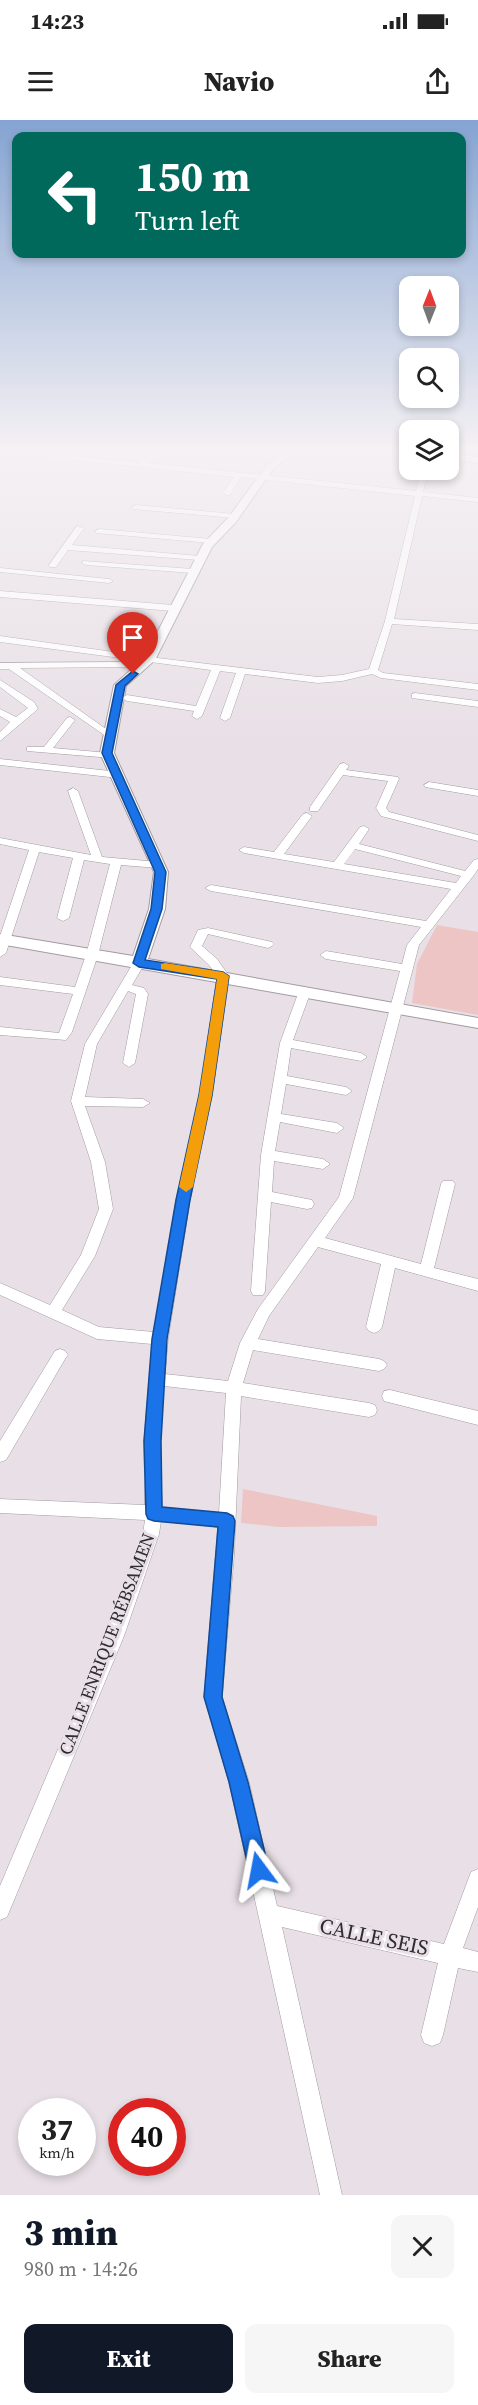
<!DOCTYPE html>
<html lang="en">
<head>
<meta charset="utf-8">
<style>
	:root { --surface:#fff; --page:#f6f6f6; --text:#222; --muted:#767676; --accent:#111827 }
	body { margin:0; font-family:"Source Serif 4",serif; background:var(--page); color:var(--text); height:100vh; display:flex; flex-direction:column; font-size:22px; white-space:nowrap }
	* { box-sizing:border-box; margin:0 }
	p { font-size:20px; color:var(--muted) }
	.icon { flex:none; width:33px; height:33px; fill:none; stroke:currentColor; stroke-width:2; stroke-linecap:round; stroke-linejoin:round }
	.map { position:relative; height:2075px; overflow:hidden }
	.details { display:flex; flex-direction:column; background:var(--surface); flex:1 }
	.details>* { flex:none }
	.hud { position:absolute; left:12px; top:12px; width:454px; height:126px; border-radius:12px; box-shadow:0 3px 9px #0003; background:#00695c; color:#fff; overflow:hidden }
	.needle { width:39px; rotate:1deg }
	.controls { position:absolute; left:399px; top:156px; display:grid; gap:12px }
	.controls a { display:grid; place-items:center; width:60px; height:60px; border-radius:12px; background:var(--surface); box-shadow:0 3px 9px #0003; font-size:30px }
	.speed { position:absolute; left:18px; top:1978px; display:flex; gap:12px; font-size:30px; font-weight:700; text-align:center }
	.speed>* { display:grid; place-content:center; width:78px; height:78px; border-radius:50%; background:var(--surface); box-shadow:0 3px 9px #0003; line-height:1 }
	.speed small { font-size:15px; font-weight:400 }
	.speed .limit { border:9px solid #d22; background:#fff; color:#111 }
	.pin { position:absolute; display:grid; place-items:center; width:51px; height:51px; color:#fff; margin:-62px -26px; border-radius:50% 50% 50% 0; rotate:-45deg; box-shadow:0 0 6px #0007 }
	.pin .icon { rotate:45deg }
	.me { position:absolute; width:66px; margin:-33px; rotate:347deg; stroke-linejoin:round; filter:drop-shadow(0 0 4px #0008) }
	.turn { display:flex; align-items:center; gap:21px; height:126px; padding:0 24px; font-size:27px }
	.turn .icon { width:78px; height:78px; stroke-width:2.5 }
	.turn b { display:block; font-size:42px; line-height:51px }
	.round { display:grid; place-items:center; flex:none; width:63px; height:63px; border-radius:12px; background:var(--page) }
	.head { display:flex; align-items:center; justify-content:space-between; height:102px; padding:0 24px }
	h1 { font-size:36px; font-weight:800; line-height:45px; color:var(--accent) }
	.action { display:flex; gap:12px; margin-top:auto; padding:12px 24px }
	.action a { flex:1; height:69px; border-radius:12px; background:var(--accent); color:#fff; font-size:24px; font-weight:800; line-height:69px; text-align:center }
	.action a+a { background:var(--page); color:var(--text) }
	.status { display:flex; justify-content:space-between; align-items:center; height:42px; padding:0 30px; background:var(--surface); direction:ltr }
	.status svg { height:16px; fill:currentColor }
	header { display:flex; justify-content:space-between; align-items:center; height:78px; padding:0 24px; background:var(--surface); font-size:27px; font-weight:800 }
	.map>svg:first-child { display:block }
	.green { fill:#ecc5c4 }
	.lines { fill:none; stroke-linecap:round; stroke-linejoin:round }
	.minor-casing { stroke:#a29ba0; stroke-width:1 }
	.major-casing { stroke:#a29ba0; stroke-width:2 }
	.minor { fill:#fff; fill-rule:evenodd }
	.major { fill:#fff; fill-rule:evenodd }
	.route { fill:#1a73e8; stroke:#114b97; stroke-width:1.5 }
	.slow { fill:#f59e0b }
	.labels { text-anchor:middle; stroke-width:6; stroke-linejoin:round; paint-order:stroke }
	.street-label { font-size:18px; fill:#302d2f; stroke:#e8e0e6 }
	.near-street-label { font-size:21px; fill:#302d2f; stroke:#e8e0e6 }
</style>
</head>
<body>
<div class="status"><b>14:23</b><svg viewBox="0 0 49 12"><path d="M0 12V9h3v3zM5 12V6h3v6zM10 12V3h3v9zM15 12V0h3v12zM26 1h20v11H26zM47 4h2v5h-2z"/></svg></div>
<header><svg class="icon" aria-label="menu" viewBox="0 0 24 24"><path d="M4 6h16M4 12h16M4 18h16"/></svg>Navio<svg class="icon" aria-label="share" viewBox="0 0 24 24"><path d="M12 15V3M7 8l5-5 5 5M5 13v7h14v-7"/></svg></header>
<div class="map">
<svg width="478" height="2075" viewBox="0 0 478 2075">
	<rect width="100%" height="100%" fill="#e8e0e6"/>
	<!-- green -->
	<path class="green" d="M437,805L478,812V895L412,883L417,844Z
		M243,1369L377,1396V1406L279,1407L241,1403Z"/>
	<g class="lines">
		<defs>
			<path id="minor" d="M0,330H20L140,343L152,330H160L148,343L416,371L421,350H428L423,372L478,378V382L422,376L394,499L478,504V510L392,504L378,550L383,553L478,564V570L381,558L372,554L342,561L318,563L245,554L230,598L225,601L220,598L236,553L220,551L202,596L197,599L192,596L194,591L127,581L122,578L127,575L196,586L211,550L0,522V516L149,537L318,557L342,555L369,549L385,501L415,376L241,357L230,375H227L223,373L234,357L0,332Z
				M214,330H227L223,332Z
				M136,385L235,394L239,396L235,398L133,389L132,387Z
				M77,406L84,408L72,425L199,436L203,438L199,440L68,430L56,447H50L49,445Z
				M99,409L211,419L215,421L211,423L96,413L95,411Z
				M83,441L193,449L197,451L193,453L86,445L82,443Z
				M0,448L109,459L113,461L109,463L0,452Z
				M0,471L173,485L177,488L173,491L0,477Z
				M133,542V546L130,547L20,548L113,614V618L110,619L9,549H0V543Z
				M0,560L34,582L38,589L0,621V612L10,602L0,596V589L16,597L28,588L0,567Z
				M415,573L478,581V587L412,578V574Z
				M70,597L75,600L53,628L109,633L112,634V638L27,631V627H44L67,598Z
				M0,639L119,652L124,655L119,658L0,645Z
				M344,643L349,646L346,650L398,657L399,659L386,688L389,692L478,715V721L381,696L376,688L388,661L343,655L318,691H310V687L340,644Z
				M429,662L478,670V676L425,667L424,665Z
				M73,668L78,671L102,737L158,742L163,745L158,748L121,745L98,835L72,912L66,920L0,915V907L59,913L73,874L0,865V857L75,867L86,835L110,744L84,740L69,798L63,801L57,798L73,738L39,732L6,833L0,837V816L29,730L0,724V718L91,735L68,671Z
				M307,693L312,696L284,734L334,742L360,707L364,706L369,709L359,724L465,751L474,740L478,739V749L474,755L419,825L353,1078L325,1118L421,1144L441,1064L443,1061H453L455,1064L434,1148L478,1159V1171L395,1148L382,1207L379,1211L374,1213L369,1211L366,1207L381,1144L318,1127L269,1196L258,1219L379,1239L384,1241L387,1245L384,1249L379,1251L253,1230L243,1263L369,1283L375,1285L377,1290L375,1295L369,1297L241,1276L234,1435L222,1577L249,1662L277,1786L444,1824L471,1752L478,1749V1787L463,1828L478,1832V1852L458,1848L443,1915L440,1923L432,1926L424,1923L421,1915L438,1843L282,1807L342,2075H320L229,1662L204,1577L218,1407L161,1401L159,1414L124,1516L7,1797L0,1800V1766L106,1516L143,1414L145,1400L0,1393V1379L145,1385L144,1321L152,1224L97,1219L0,1175V1163L50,1185L81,1135L99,1089L91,1042L71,981L85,924L135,840H143L145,843L132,865L144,868L148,874L135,943L129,947L123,943L136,874L128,871L97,924L85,977L143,979L150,983L143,987L85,986L105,1042L113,1089L95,1136L62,1190L99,1207L154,1212L176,1080L200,975L217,856L209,845L190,827L198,810L208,808L272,822L274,824L272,826L268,828L208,814L202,826L217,839L229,856L212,975L190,1080L168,1219L165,1254L228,1261L240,1223L258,1189L339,1077L400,851L326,839L320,835L326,831L402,844L407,825L421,807L211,771L205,768L211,765L426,801L451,769L244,733L239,730L244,727L274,732L303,694ZM355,729L461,756L456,763L344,744ZM164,1266L226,1273L219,1393L162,1387L160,1321Z
				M305,867L311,871L293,920L361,933L367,937L361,941L291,928L287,956L346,967L352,971L346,975L286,964L281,994L337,1003L344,1008L337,1013L280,1002L275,1031L323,1039L330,1044L323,1049L274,1041L272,1072L312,1080L314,1084L312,1088L307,1089L271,1082L265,1171L263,1175H253L251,1171L261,1035L280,923L299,871Z
				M60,1229L65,1231L68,1235L65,1239L6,1340L0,1342V1321L55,1231Z
				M390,1270L478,1291V1305L384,1281L382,1276L384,1271Z"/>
			<path id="major" d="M286,330H297L273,349L236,402L212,427L155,540L126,566L114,633L168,752L165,789L148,839L478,898V908L0,824V814L133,836L149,789L154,752L100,633L114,565L144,538L203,424L228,398L267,345Z
				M376,330H410V336Z
				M448,332L478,337V343L448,338Z"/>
		</defs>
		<!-- minor casing -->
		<use href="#minor" class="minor-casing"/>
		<!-- major casing -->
		<use href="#major" class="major-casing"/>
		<!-- minor -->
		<use href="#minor" class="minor"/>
		<!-- major -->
		<use href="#major" class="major"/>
	</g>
	<!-- sky -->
	<linearGradient id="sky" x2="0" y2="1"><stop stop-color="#85a4d2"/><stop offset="0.53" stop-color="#f5f1f4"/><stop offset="1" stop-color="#f5f1f4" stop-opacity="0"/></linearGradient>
	<rect width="478" height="620" fill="url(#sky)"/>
	<!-- route -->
	<path class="route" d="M133,551L138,554L125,566L112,633L166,752L162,789L145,840L223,852L229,856L212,975L190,1080L167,1219L161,1321L162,1387L227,1393L233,1396L235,1401L222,1577L248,1662L269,1750L266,1757L259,1760L252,1757L249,1750L229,1662L204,1577L218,1407L154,1401L148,1399L146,1394L144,1321L152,1219L176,1080L199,975L217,859L139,847L133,843L151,789L155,752L102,633L116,565Z"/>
	<!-- slow -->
	<path class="slow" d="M165,843L223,852L229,856L212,975L193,1067L186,1072L179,1067L199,975L217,859L161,849V844Z"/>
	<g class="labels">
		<!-- street labels -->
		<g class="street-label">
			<text transform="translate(107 1524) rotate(-69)" y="6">CALLE ENRIQUE RÉBSAMEN</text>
		</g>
		<!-- near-street labels -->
		<g class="near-street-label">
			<text transform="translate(374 1817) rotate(12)" y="7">CALLE SEIS</text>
		</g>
	</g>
</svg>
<div class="controls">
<a><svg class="needle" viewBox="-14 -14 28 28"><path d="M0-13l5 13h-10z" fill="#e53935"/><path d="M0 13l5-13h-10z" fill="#767676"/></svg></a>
<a><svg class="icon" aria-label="search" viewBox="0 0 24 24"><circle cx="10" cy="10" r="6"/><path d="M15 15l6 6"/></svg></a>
<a><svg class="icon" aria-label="layers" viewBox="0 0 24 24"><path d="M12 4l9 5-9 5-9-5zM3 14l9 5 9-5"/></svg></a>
</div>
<div class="speed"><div>37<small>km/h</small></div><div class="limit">40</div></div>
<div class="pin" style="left:133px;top:554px;background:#d93025"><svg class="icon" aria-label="arrive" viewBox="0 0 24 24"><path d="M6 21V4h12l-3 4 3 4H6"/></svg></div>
<svg class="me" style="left:259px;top:1750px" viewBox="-20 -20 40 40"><path d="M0-17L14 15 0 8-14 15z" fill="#1a73e8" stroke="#fff" stroke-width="4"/></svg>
<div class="hud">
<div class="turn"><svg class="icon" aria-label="left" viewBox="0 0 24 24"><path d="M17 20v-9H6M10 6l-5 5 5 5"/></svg><div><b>150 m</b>Turn left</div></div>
</div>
</div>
<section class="details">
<div class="head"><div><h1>3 min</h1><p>980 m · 14:26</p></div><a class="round"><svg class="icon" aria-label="close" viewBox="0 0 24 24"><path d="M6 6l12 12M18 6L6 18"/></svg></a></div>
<div class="action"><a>Exit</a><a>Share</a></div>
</section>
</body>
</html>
